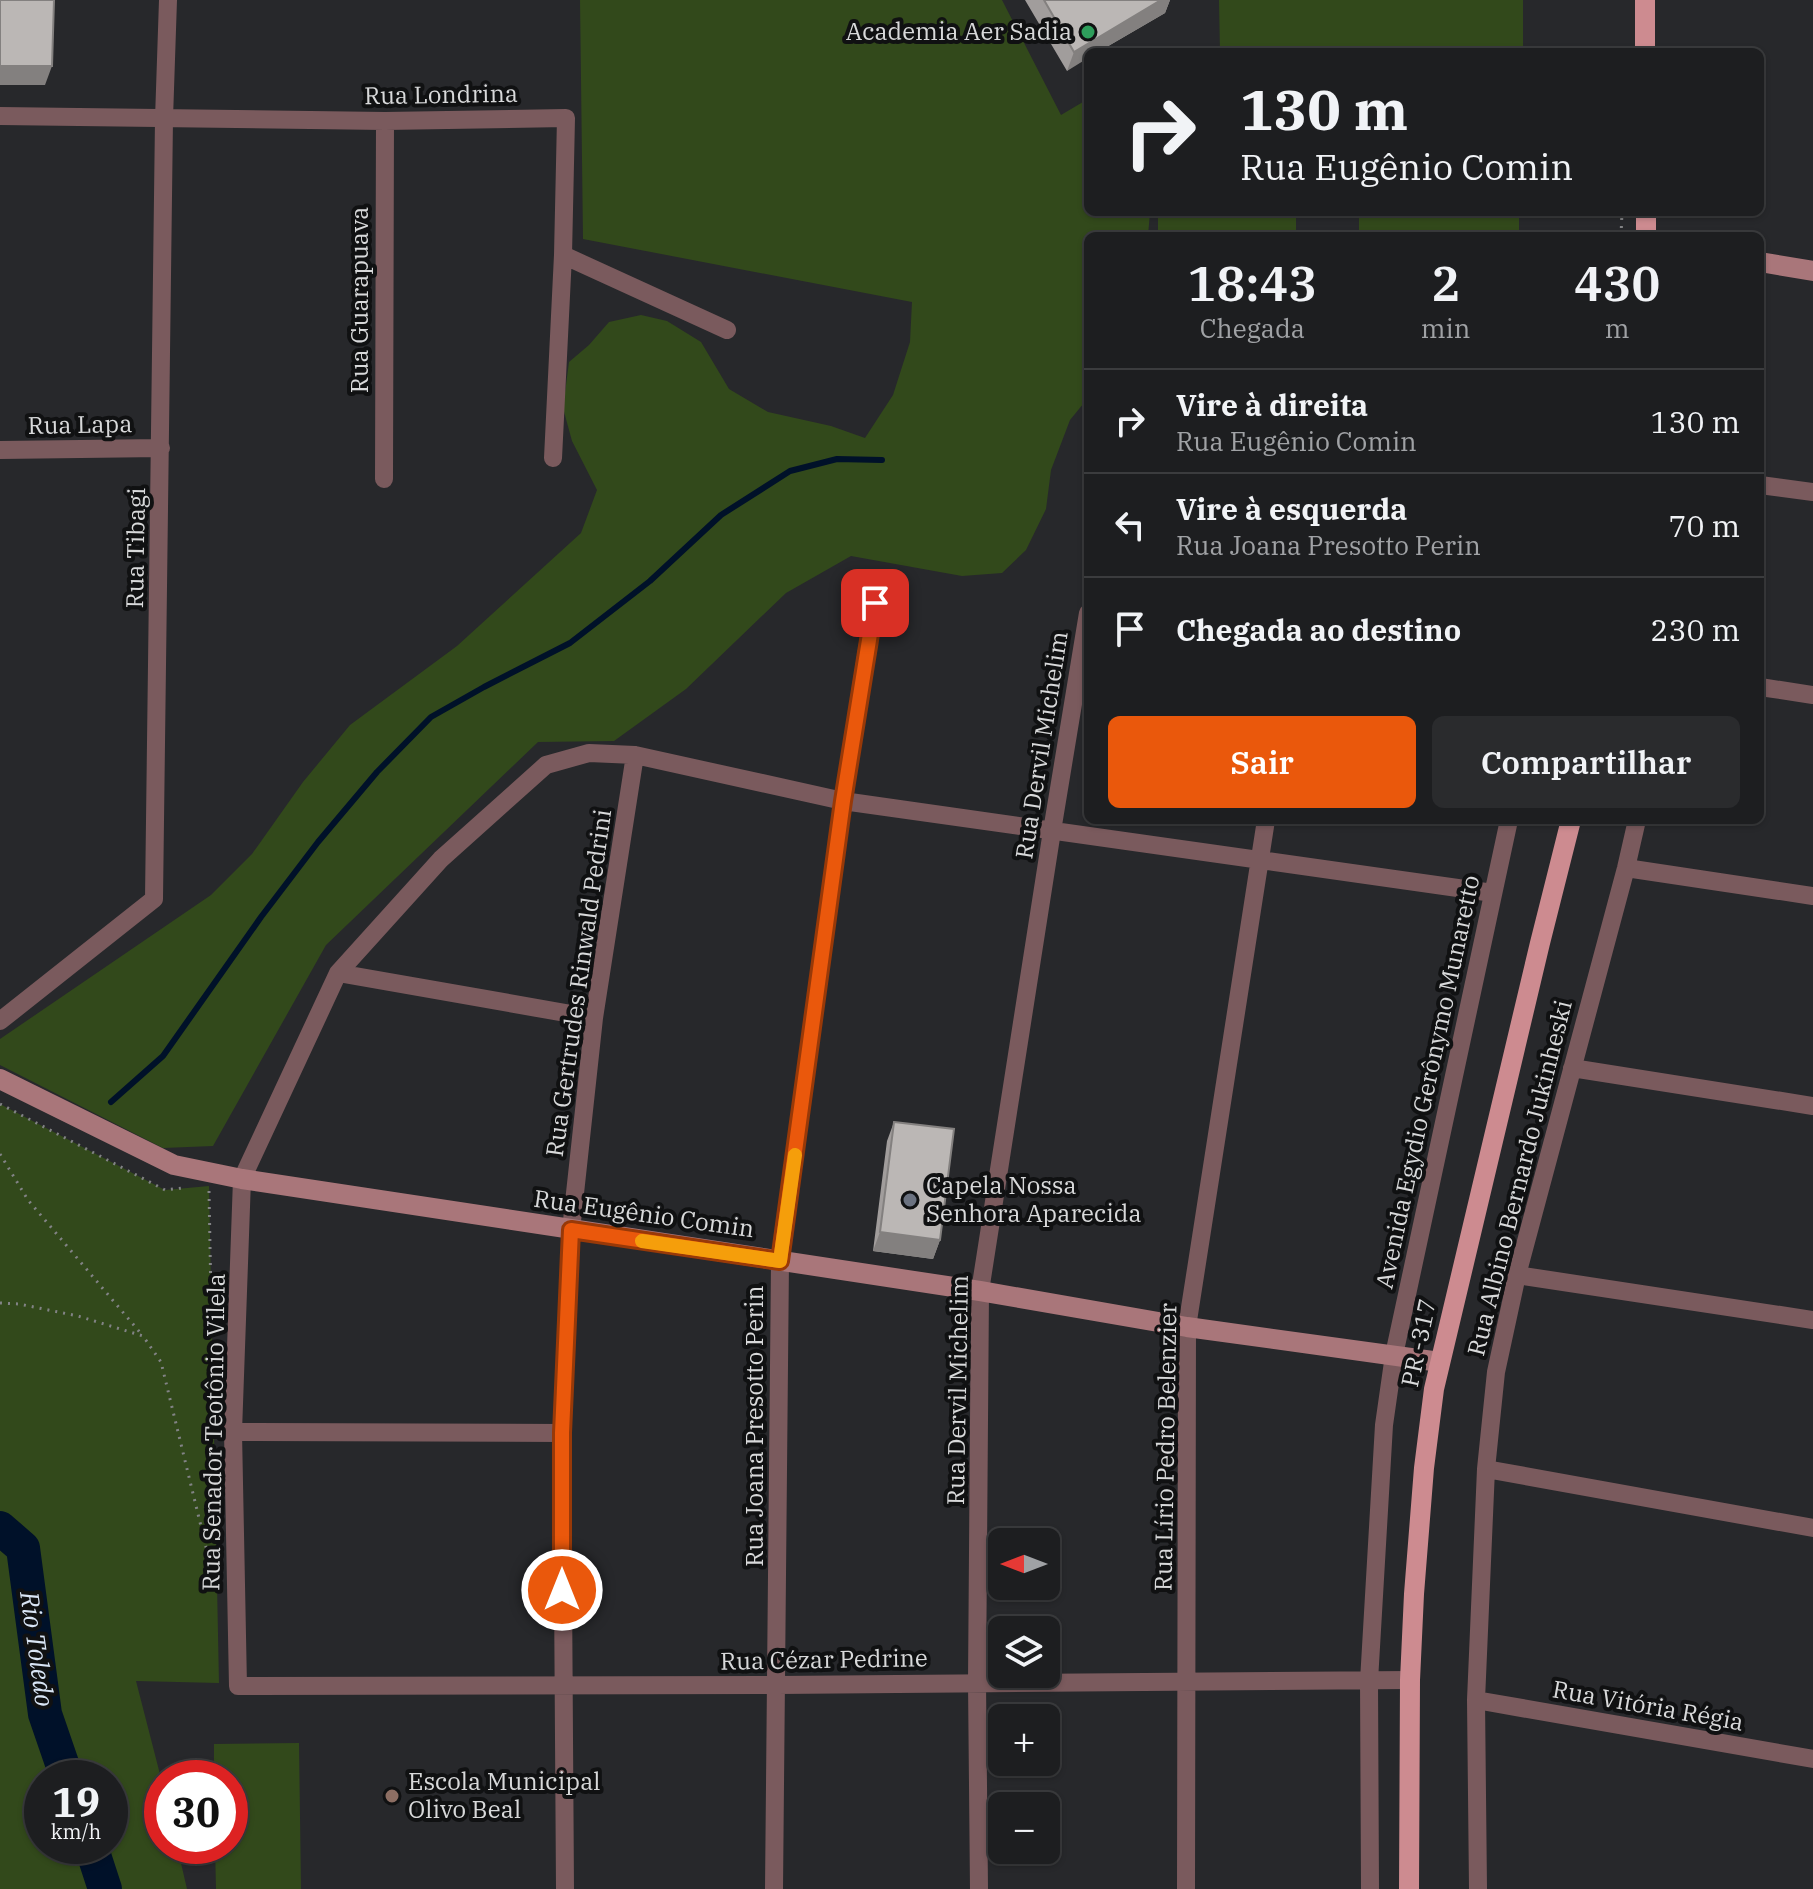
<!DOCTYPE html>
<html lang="pt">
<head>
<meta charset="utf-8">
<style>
	:root { --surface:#1d1e20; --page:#2a2b2d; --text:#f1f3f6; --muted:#a0a2a5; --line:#3b3c3e; --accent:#ea580c }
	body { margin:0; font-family:"IBM Plex Serif",serif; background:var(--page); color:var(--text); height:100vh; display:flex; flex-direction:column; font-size:30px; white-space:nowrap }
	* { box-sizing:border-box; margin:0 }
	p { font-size:26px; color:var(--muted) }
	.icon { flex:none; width:44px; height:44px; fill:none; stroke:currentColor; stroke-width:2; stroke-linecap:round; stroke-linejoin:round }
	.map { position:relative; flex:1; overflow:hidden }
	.side { position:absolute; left:1084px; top:232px; width:680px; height:592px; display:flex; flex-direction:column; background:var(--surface); border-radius:12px; box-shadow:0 2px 6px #0004,0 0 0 2px var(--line) }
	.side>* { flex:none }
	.top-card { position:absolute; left:1084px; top:48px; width:680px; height:168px; border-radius:12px; box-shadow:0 2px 6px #0004,0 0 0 2px var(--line); background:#1d1e20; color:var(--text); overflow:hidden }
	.needle { width:52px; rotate:270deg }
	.fabs { position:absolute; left:988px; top:1528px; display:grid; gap:16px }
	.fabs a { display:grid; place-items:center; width:72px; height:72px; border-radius:12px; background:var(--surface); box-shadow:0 2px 6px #0004,0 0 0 2px var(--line); font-size:40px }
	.speed { position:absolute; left:24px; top:1760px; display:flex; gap:16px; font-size:40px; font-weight:700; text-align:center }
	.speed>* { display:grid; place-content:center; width:104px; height:104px; border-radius:50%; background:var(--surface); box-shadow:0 2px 6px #0004,0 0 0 2px var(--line); line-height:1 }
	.speed small { font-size:20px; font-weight:400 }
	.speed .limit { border:12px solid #d22; background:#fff; color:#111 }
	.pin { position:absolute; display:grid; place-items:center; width:68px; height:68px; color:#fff; margin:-34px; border-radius:16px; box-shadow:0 4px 12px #0006 }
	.me { position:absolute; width:88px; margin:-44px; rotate:0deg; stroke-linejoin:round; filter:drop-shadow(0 0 6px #0008) }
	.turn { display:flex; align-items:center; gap:28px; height:168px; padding:0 24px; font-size:36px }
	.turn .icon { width:104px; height:104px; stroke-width:2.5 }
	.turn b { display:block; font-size:56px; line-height:68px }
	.eta { display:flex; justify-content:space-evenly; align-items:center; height:136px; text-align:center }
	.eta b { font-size:48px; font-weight:600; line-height:56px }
	.button { display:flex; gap:16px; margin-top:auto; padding:16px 24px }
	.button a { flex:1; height:92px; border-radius:12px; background:var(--accent); color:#fff; font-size:32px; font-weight:600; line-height:92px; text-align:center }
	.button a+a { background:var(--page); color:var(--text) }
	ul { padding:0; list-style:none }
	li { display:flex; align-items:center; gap:24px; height:104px; padding:0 24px; border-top:2px solid var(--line) }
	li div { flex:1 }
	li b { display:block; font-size:30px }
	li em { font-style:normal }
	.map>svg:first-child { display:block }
	.green { fill:#32491b; fill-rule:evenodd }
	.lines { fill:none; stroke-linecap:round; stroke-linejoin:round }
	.stream { stroke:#001129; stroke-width:6 }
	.river { stroke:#001129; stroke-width:34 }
	.path { stroke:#828385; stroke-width:3; stroke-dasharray:2 6; stroke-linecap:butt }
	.street { stroke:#7a5a5d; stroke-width:18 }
	.secondary { stroke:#a9767a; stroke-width:20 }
	.primary { stroke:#cd8b90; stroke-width:20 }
	.wall { fill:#a19d9c }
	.shaded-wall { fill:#83807f }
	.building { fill:#bbb7b5; stroke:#83807f; stroke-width:2 }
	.route-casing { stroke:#983908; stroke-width:20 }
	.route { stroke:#ea580c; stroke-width:14 }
	.slow { stroke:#f59e0b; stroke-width:14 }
	.leisure-dot { fill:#2e9e5b; stroke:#101112; stroke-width:3 }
	.worship-dot { fill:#6b7280; stroke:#101112; stroke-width:3 }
	.education-dot { fill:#8d6e63; stroke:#101112; stroke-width:3 }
	.labels { text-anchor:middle; stroke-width:8; stroke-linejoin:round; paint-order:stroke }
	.poi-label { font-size:24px; fill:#d8d9da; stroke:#101112; text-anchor:start }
	.street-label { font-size:24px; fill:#d8d9da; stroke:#101112 }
	.water-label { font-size:26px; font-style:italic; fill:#d9e5f5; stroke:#101112 }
</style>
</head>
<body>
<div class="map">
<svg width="1813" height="1889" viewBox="0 0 1813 1889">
	<rect width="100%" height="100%" fill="#27282b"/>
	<!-- green -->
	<path class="green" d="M580,0H1002L1061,115L1088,99V212H1150L1148,236H1088V398L1070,420L1051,470L1046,509L1026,550L1002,573L962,576L851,556L786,593L686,689L614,741L538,742L326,945L213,1146L163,1148L0,1065V1039L211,895L252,854L303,782L350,725L457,646L581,533L597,490L572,441L563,408L569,362L589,345L609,322L641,315L667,321L701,342L729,389L768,412L831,426L865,438L893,395L910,342L912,302L583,239Z
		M1219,0H1523V52H1220Z
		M1158,212H1296V236H1158Z
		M1359,212H1519V236H1359Z
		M0,1104L165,1190L209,1186L219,1683L136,1681L162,1782V1846H177L187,1889H0ZM110,1778V1846H42V1778Z
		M299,1743L301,1889H216L215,1846H230V1778H214V1744Z"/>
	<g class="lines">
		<!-- stream -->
		<path class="stream" d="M111,1102L163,1056L261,917L318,842L377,772L431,717L484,687L570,643L650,581L721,515L790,471L837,459L882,460"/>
		<!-- river -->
		<path class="river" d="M0,1528L23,1548L45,1714L67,1778
			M91,1846L105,1889"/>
		<!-- path -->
		<path class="path" d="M1621,236L1622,212
			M0,1104L165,1190L182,1188
			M0,1154L28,1200L143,1336
			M209,1191L213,1407
			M0,1303L19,1304L78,1316L143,1336L161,1362L216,1588"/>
		<!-- street -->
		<path class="street" d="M0,116L385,121L566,118L563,255L727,330
			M0,450L161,448
			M553,458L563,255
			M384,479L385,121
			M1760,485L1813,492
			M1760,687L1813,695
			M1626,868L1813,896
			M338,973L594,1018
			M0,1021L154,899L164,119L168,0
			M1572,1068L1813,1106
			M1517,1275L1813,1320
			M233,1432L562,1433
			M1486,1469L1813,1528
			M1410,1680L777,1685L238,1686L233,1432L242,1179L338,973L441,859L546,765L589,753L635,755L843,801L1493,893
			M1476,1700L1813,1759
			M565,1889L562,1433L571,1230L594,1018L635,755
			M774,1889L780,1261L843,801L877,587
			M979,1889L977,1682L980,1291L1052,831L1088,613
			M1186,1889L1187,1327L1266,820
			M1370,1889L1369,1681L1384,1425L1394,1355L1509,820
			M1478,1889L1476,1700L1486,1469L1496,1372L1517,1275L1626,868L1637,820"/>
		<!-- secondary -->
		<path class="secondary" d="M1760,262L1813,271
			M0,1079L174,1165L242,1179L980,1291L1187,1327L1440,1362"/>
		<!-- primary -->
		<path class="primary" d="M1645,0V52
			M1646,212V236
			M1409,1889L1410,1680L1414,1594L1424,1468L1434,1389L1540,943L1571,820"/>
	</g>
	<!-- wall -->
	<path class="wall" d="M1025,0H1170L1165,13L1098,52H1088L1067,71Z
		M894,1122L940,1240L933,1259L873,1251L887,1141Z"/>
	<!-- shaded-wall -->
	<path class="shaded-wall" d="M1161,0H1170L1165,13L1098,52H1088V58L1067,71L1074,52Z
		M0,66H52L45,85H0Z
		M880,1232L940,1240L933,1259L873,1251Z"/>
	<!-- building -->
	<path class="building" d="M0,0H54L52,66H0Z
		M1044,0H1161L1074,52Z
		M894,1122L954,1129L940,1240L880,1232Z"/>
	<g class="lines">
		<defs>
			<path id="route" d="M562,1590V1433L571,1230L780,1261L843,801L875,603"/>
		</defs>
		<!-- route casing -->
		<use href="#route" class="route-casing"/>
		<!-- route -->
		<use href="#route" class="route"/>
		<!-- slow -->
		<path class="slow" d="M642,1241L780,1261L795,1155"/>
	</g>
	<!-- markers -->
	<circle class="leisure-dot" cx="1088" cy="32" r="8"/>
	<circle class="worship-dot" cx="910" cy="1200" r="8"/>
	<circle class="education-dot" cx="392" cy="1796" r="8"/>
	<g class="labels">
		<!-- poi labels -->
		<g class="poi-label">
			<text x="1072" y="40" text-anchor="end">Academia Aer Sadia</text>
			<text x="926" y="1194">Capela Nossa<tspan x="926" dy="28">Senhora Aparecida</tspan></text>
			<text x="408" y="1790">Escola Municipal<tspan x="408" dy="28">Olivo Beal</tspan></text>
		</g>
		<!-- street labels -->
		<g class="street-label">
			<text transform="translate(441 95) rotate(-1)" y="8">Rua Londrina</text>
			<text transform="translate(360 300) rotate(-90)" y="8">Rua Guarapuava</text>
			<text transform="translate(80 425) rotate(-1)" y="8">Rua Lapa</text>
			<text transform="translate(136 548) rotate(-89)" y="8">Rua Tibagi</text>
			<text transform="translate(1042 745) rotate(-81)" y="8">Rua Dervil Michelim</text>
			<text transform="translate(579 983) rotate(-82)" y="8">Rua Gertrudes Rinwald Pedrini</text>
			<text transform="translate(1428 1082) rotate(-78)" y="8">Avenida Egydio Gerônymo Munaretto</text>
			<text transform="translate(1520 1178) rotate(-76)" y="8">Rua Albino Bernardo Jukinheski</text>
			<text transform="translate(644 1214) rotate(8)" y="8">Rua Eugênio Comin</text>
			<text transform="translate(1419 1343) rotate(-78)" y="8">PR -317</text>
			<text transform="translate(958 1390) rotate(-89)" y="8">Rua Dervil Michelim</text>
			<text transform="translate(755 1426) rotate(-90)" y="8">Rua Joana Presotto Perin</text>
			<text transform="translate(214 1432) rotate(-89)" y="8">Rua Senador Teotônio Vilela</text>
			<text transform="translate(1166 1447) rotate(-89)" y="8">Rua Lírio Pedro Belenzier</text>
			<text transform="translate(824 1660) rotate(-1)" y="8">Rua Cézar Pedrine</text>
			<text transform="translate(1648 1706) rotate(10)" y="8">Rua Vitória Régia</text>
		</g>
		<!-- water labels -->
		<g class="water-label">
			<text transform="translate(37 1649) rotate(82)" y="9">Rio Toledo</text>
		</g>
	</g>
</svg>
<div class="fabs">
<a><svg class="needle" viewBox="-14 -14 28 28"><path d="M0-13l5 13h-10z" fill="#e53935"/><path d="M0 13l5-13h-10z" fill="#a0a2a5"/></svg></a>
<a><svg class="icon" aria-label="layers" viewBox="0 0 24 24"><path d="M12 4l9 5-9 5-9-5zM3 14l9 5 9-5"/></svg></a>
<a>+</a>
<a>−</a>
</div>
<div class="speed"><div>19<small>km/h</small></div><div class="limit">30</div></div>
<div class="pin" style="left:875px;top:603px;background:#d93025"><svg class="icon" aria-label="arrive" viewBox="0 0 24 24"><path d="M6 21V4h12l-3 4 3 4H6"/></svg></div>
<svg class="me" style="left:562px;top:1590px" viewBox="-20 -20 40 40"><circle r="17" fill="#ea580c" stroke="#fff" stroke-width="3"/><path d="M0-11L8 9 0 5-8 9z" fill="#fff"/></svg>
<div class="top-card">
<div class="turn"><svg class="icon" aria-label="right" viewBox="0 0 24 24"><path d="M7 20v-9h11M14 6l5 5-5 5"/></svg><div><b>130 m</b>Rua Eugênio Comin</div></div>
</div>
<section class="side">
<div class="eta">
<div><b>18:43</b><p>Chegada</p></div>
<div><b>2</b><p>min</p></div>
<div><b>430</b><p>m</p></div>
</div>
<ul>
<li><svg class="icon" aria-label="right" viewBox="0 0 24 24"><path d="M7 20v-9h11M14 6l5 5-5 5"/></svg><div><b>Vire à direita</b><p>Rua Eugênio Comin</p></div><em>130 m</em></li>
<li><svg class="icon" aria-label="left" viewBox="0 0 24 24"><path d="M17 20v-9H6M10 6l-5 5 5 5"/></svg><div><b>Vire à esquerda</b><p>Rua Joana Presotto Perin</p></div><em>70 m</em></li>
<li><svg class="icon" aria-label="arrive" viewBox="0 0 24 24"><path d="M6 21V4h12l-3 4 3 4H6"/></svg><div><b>Chegada ao destino</b></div><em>230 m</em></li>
</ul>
<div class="button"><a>Sair</a><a>Compartilhar</a></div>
</section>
</div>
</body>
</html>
